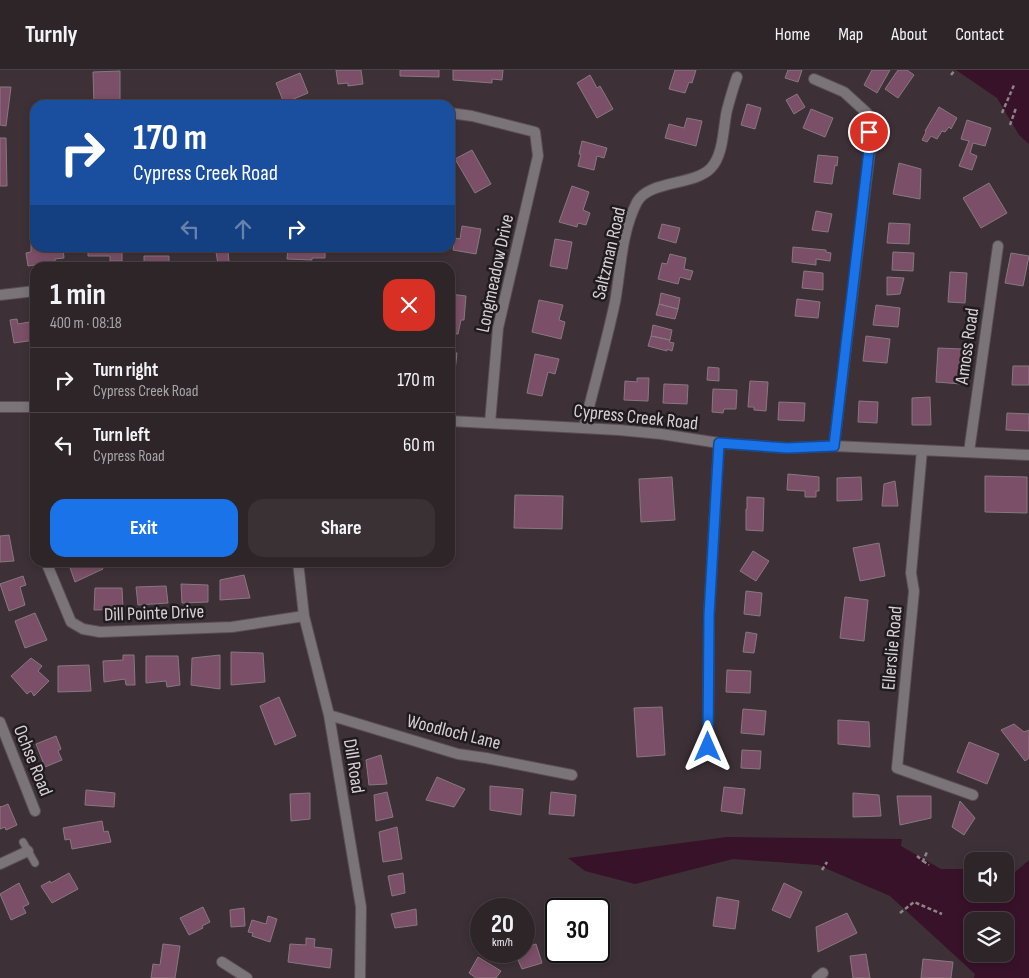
<!DOCTYPE html>
<html lang="en">
<head>
<meta charset="utf-8">
<style>
	:root { --surface:#2e2529; --page:#3a3135; --text:#f1f3f6; --muted:#a7a5a8; --line:#494246; --accent:#1a73e8 }
	body { margin:0; font-family:"Sofia Sans Condensed",sans-serif; background:var(--page); color:var(--text); height:100vh; display:flex; flex-direction:column; font-size:19px; white-space:nowrap }
	* { box-sizing:border-box; margin:0 }
	p { font-size:16px; color:var(--muted) }
	.icon { flex:none; width:28px; height:28px; fill:none; stroke:currentColor; stroke-width:2; stroke-linecap:round; stroke-linejoin:round }
	.map { position:relative; flex:1; overflow:hidden }
	.details { position:absolute; left:30px; top:192px; width:425px; height:305px; display:flex; flex-direction:column; background:var(--surface); border-radius:15px; box-shadow:0 2px 8px #0003,0 0 0 1px var(--line) }
	.details>* { flex:none }
	.guide { position:absolute; left:30px; top:30px; width:425px; height:152px; border-radius:15px; box-shadow:0 2px 8px #0003,0 0 0 1px var(--line); background:#1a4fa0; color:#fff; overflow:hidden }
	.tools { position:absolute; left:964px; top:782px; display:grid; gap:10px }
	.tools a { display:grid; place-items:center; width:50px; height:50px; border-radius:10px; background:var(--surface); box-shadow:0 2px 8px #0003,0 0 0 1px var(--line); font-size:25px }
	.speed { position:absolute; left:470px; top:828px; display:flex; gap:10px; font-size:25px; font-weight:700; text-align:center }
	.speed>* { display:grid; place-content:center; width:65px; height:65px; border-radius:50%; background:var(--surface); box-shadow:0 2px 8px #0003,0 0 0 1px var(--line); line-height:1 }
	.speed small { font-size:12px; font-weight:400 }
	.speed .limit { border:2px solid #111; border-radius:8px; background:#fff; color:#111 }
	.pin { position:absolute; display:grid; place-items:center; width:42px; height:42px; color:#fff; margin:-21px; border:2px solid #fff; border-radius:50%; box-shadow:0 1px 5px #0007 }
	.me { position:absolute; width:55px; margin:-28px; rotate:0deg; stroke-linejoin:round; filter:drop-shadow(0 0 4px #0008) }
	.turn { display:flex; align-items:center; gap:18px; height:105px; padding:0 20px; font-size:22px }
	.turn .icon { width:65px; height:65px; stroke-width:2.5 }
	.turn b { display:block; font-size:35px; line-height:42px }
	.lanes { display:flex; align-items:center; height:48px; padding:0 20px; background:#0003; justify-content:center; gap:25px; direction:ltr }
	.lanes .off { opacity:.35 }
	.round { display:grid; place-items:center; flex:none; width:52px; height:52px; border-radius:15px; background:var(--page) }
	.headline { display:flex; align-items:center; justify-content:space-between; height:85px; padding:0 20px }
	h1 { font-size:30px; font-weight:700; line-height:38px }
	.primary-button { display:flex; gap:10px; margin-top:auto; padding:10px 20px }
	.primary-button a { flex:1; height:58px; border-radius:15px; background:var(--accent); color:#fff; font-size:20px; font-weight:700; line-height:58px; text-align:center }
	.primary-button a+a { background:var(--page); color:var(--text) }
	ul { padding:0; list-style:none }
	li { display:flex; align-items:center; gap:15px; height:65px; padding:0 20px; border-top:1px solid var(--line) }
	li div { flex:1 }
	li b { display:block; font-size:19px }
	li em { font-style:normal }
	header { display:flex; align-items:center; gap:30px; box-sizing:border-box; height:70px; padding:0 25px; background:var(--surface); border-bottom:1px solid var(--line) }
	header strong { font-size:24px }
	nav { display:flex; gap:28px; margin-inline-start:auto; font-size:18px }
	.map>svg:first-child { display:block }
	.water { fill:#381229; fill-rule:evenodd }
	.building { fill:#7b4f67; stroke:#877880 }
	.lines { fill:none; stroke-linecap:round; stroke-linejoin:round }
	.service-casing { stroke:#594e53; stroke-width:9 }
	.minor-casing { stroke:#594e53; stroke-width:12 }
	.path { stroke:#8e8489; stroke-width:2.5; stroke-dasharray:4 2.5; stroke-linecap:butt }
	.service { stroke:#7a7377; stroke-width:7 }
	.minor { stroke:#7a7377; stroke-width:10 }
	.route-casing { stroke:#114b97; stroke-width:12 }
	.route { stroke:#1a73e8; stroke-width:9 }
	.labels { text-anchor:middle; stroke-width:5; stroke-linejoin:round; paint-order:stroke }
	.street-label { font-size:19px; fill:#d8d0d4; stroke:#201b1e }
</style>
</head>
<body>
<header>
<strong>Turnly</strong>
<nav><a>Home</a><a>Map</a><a>About</a><a>Contact</a></nav>
</header>
<div class="map">
<svg width="1029" height="908" viewBox="0 0 1029 908">
	<rect width="100%" height="100%" fill="#3d3137"/>
	<!-- water -->
	<path class="water" d="M956,0H1029V74L1019,65L997,28Z
		M727,767L902,769L901,776L941,799H972V824H1005V804L1008,808L1029,790V908H974L975,904L890,826L818,795L733,789L635,814L585,801L568,788ZM972,851H1005V884H972Z"/>
	<!-- building -->
	<path class="building" d="M336,0H361L363,14L348,16V13L338,14Z
		M400,0H439V7L400,6Z
		M453,0H503L502,10L492,9V13L453,10Z
		M675,0H696L692,13L689,12L685,23L669,19Z
		M788,0H802L798,12L785,8Z
		M872,0H890L877,23L864,15Z
		M898,0H907L914,5L898,28L885,19Z
		M120,1V35H94L93,2Z
		M300,3L308,23L284,33L276,13Z
		M590,5L597,18L600,16L613,39L597,48L577,13Z
		M0,17H11L6,56L0,55Z
		M797,24L805,37L794,44L786,30Z
		M747,34L761,38L755,59L741,55Z
		M939,37L957,48L951,59L949,57L945,62L942,61L937,69L931,66L927,72L922,70L926,62L925,61Z
		M811,39L833,48L825,67L803,58Z
		M687,48L702,51L696,76L665,68L669,54L684,58Z
		M967,50L991,58L985,76L973,73L970,83L977,86L972,100L959,96L969,71L961,69Z
		M0,68H6L7,116H0Z
		M582,71L607,78L604,88L597,86L594,100L578,96L581,84H579Z
		M472,80L491,114L475,123L455,89Z
		M818,85L838,87L837,96L835,95L832,114L814,112Z
		M899,93L921,99L920,129L893,124Z
		M989,113L1007,143L981,158L963,128Z
		M572,116L589,122L583,140L590,143L586,155L578,153L577,157L559,152Z
		M816,141L832,144L828,162L812,160Z
		M889,153L910,154L909,174L887,173Z
		M662,154L680,158L676,173L658,168Z
		M462,156L481,159L476,184L453,180L455,168L460,169Z
		M31,168H35V178H63L64,188L55,189V192L28,196L26,183L31,182Z
		M555,169L572,172L567,199L550,196Z
		M793,177L826,180V182L831,183L830,191L816,189V195L792,192Z
		M88,178H122V191H110V186H88Z
		M288,178H325V188H312V190L287,189Z
		M228,181L229,192L218,194L216,182Z
		M893,182L914,183L913,201L892,200Z
		M1011,183L1029,186L1023,216L1005,213Z
		M670,184L686,188L684,199L693,201L690,210L680,207L678,214L658,209L662,193L667,194Z
		M144,186H169V198H144Z
		M804,201L823,203V220L802,218Z
		M950,202L967,203L965,233L948,232Z
		M887,207L904,208L900,224L887,225Z
		M661,223L680,228L678,239L659,234Z
		M450,224L466,226L464,250H461L458,264L450,263Z
		M797,229L820,232L818,248L795,246Z
		M539,230L563,235L559,250L565,252L561,269L532,262Z
		M659,234L678,239L675,249L656,245Z
		M876,235L900,238L898,257L873,255Z
		M17,249L18,254L35,251V270L14,273L10,250Z
		M653,255L672,260L670,270L651,266Z
		M651,266L670,270L669,272L674,273L672,281L667,279V281L648,276Z
		M866,266L890,269L887,293L863,291Z
		M938,278L962,279L961,314L936,312Z
		M450,282L457,283L454,310H450Z
		M535,284L559,289L555,304L548,302L542,326L527,323Z
		M1013,296H1029V315H1012Z
		M708,297L719,298V311L707,310Z
		M637,308H649L648,331L624,330L625,311L637,312Z
		M750,311L768,312L766,341L754,340V337H748Z
		M664,314L688,315L687,334L663,333Z
		M713,319L737,320L736,339H724L723,343L712,342Z
		M930,327L931,355H912V328Z
		M859,331L878,332L877,353L858,352Z
		M779,332L805,333L804,351L778,350Z
		M1007,343L1029,344V361L1006,360Z
		M788,404L819,407V421H816V427H805V421L787,420Z
		M985,406L1027,407V443L985,442Z
		M672,407L675,450L641,452L639,409Z
		M861,407L862,430L837,431V408Z
		M895,411L898,436H882L884,414Z
		M515,425L563,426L562,459L514,458Z
		M747,427L764,428L763,461L746,460V439H747Z
		M9,465L14,491L0,492V466Z
		M879,473L885,506L860,511L853,478Z
		M753,481L769,491L756,511L740,501Z
		M68,492H99L103,499L75,512Z
		M244,505L250,528L220,530V510Z
		M23,506L26,515L20,517L25,535L9,541L0,514Z
		M181,514L208,515V532L182,533Z
		M166,516L168,533L138,535L136,517Z
		M95,518H122L123,539L94,540Z
		M746,521L762,523L760,546L744,544Z
		M845,527L868,530L864,571L840,568Z
		M35,543L47,570L25,578L15,551Z
		M746,562L757,564L754,583L743,582Z
		M231,582L263,583L265,612L231,615Z
		M123,585H134L135,615H126L125,609L104,612L103,591L123,590Z
		M220,585V619L191,615L192,588Z
		M146,586H178L180,615L167,617L166,611L146,613Z
		M31,588L42,596L38,601L49,611L34,626L31,621L27,624L11,606Z
		M89,595L91,621L58,622V596Z
		M727,600L751,601L750,623L726,622Z
		M279,627L296,666L275,675L260,636Z
		M662,637L665,685L637,687L634,638Z
		M743,639L766,641L764,665L741,663Z
		M838,650L869,652L870,677L838,674Z
		M1014,654L1024,662L1029,660V688L1025,691L1001,660Z
		M56,666L61,679L58,681L62,690L45,697L36,674Z
		M969,672L999,684L987,714L957,702Z
		M742,680L761,681L760,699L741,698Z
		M381,685L387,714L369,715L366,690Z
		M437,707L465,719L454,737L426,730Z
		M490,716L523,719L521,745L490,740Z
		M724,717L745,719L742,744L721,741Z
		M86,720L115,723L114,737L85,735Z
		M387,722L393,747L376,751L374,725Z
		M551,722L576,725L574,746L549,744Z
		M310,723V749L291,751L290,724Z
		M853,723L879,725L881,746L853,747Z
		M897,726H931V748L900,755Z
		M960,731L975,748L964,765L952,757Z
		M8,734L17,755L6,760L5,757L0,759V736L1,737Z
		M102,751L104,762L108,761L111,772L72,779L70,769L65,770L63,758Z
		M397,757L402,789L383,792L379,762Z
		M69,803L78,819L52,833L41,816L50,811L51,813Z
		M403,803L405,823L392,826L388,806Z
		M19,813L29,834L23,837L26,843L11,850L0,824Z
		M784,813L802,822L790,848L772,840Z
		M717,827L739,831L735,859L713,856Z
		M203,837L210,852L202,856L203,858L189,865L180,848Z
		M244,838L245,856L231,857L230,840Z
		M416,839L417,855L395,858L391,844Z
		M847,843L857,863L818,882L816,857Z
		M268,846L277,849L270,872L252,866L253,863L248,862L252,850L266,854Z
		M306,868L315,869L314,877L332,879L330,898L288,892L290,874L306,875Z
		M163,874L180,876L175,908H151L153,894L160,895Z
		M536,874L542,893L522,899L514,881H524V878Z
		M866,884L870,908H853L850,886Z
		M478,887L501,901L496,908H476L469,903Z
		M923,889L953,892L951,908H921Z"/>
	<g class="lines">
		<defs>
			<path id="service" d="M23,772L35,793"/>
			<path id="minor" d="M814,9L844,22L867,43L871,72L834,376
				M450,43L472,46L535,62L538,86L498,258L490,353
				M0,225L35,221
				M0,337H35
				M450,351L619,360L661,364L719,373L787,378L834,376L1029,385
				M584,357C594,316 606,274 615,232C621,199 621,163 637,132C649,110 694,116 711,98C724,84 723,57 727,40C730,29 733,18 737,7
				M922,380L911,503L914,521L897,698L973,725
				M969,382L998,176
				M46,492L71,552L83,559L100,562L232,557L304,546
				M298,492L304,546L329,645L361,837L360,908
				M329,645L458,684L486,688L572,705
				M0,652L35,741
				M708,677L709,545L719,373
				M0,794L28,781
				M222,892L247,908
				M817,908L823,903"/>
		</defs>
		<!-- service casing -->
		<use href="#service" class="service-casing"/>
		<!-- minor casing -->
		<use href="#minor" class="minor-casing"/>
		<!-- path -->
		<path class="path" d="M951,5L955,0
			M1002,43L1014,15
			M1010,55L1016,38
			M917,786L923,791L927,782
			M923,791L929,795
			M822,800L827,792
			M900,843L914,832L942,844"/>
		<!-- service -->
		<use href="#service" class="service"/>
		<!-- minor -->
		<use href="#minor" class="minor"/>
	</g>
	<g class="lines">
		<defs>
			<path id="route" d="M708,677L709,545L719,373L787,378L834,376L870,72L869,62"/>
		</defs>
		<!-- route casing -->
		<use href="#route" class="route-casing"/>
		<!-- route -->
		<use href="#route" class="route"/>
	</g>
	<g class="labels">
		<!-- street labels -->
		<g class="street-label">
			<text transform="translate(608 183) rotate(-77)" y="7">Saltzman Road</text>
			<text transform="translate(494 203) rotate(-78)" y="7">Longmeadow Drive</text>
			<text transform="translate(966 276) rotate(-82)" y="7">Amoss Road</text>
			<text transform="translate(636 346) rotate(6)" y="7">Cypress Creek Road</text>
			<text transform="translate(154 542) rotate(-2)" y="7">Dill Pointe Drive</text>
			<text transform="translate(891 578) rotate(-85)" y="7">Ellerslie Road</text>
			<text transform="translate(454 661) rotate(14)" y="7">Woodloch Lane</text>
			<text transform="translate(34 690) rotate(68)" y="7">Ochse Road</text>
			<text transform="translate(355 696) rotate(81)" y="7">Dill Road</text>
		</g>
	</g>
</svg>
<div class="tools">
<a><svg class="icon" aria-label="sound" viewBox="0 0 24 24"><path d="M4 9h4l5-4v14l-5-4H4zM17 9q2 3 0 6"/></svg></a>
<a><svg class="icon" aria-label="layers" viewBox="0 0 24 24"><path d="M12 4l9 5-9 5-9-5zM3 14l9 5 9-5"/></svg></a>
</div>
<div class="speed"><div>20<small>km/h</small></div><div class="limit">30</div></div>
<div class="pin" style="left:869px;top:62px;background:#d93025"><svg class="icon" aria-label="arrive" viewBox="0 0 24 24"><path d="M6 21V4h12l-3 4 3 4H6"/></svg></div>
<svg class="me" style="left:708px;top:677px" viewBox="-20 -20 40 40"><path d="M0-17L14 15 0 8-14 15z" fill="#1a73e8" stroke="#fff" stroke-width="4"/></svg>
<div class="guide">
<div class="turn"><svg class="icon" aria-label="right" viewBox="0 0 24 24"><path d="M7 20v-9h11M14 6l5 5-5 5"/></svg><div><b>170 m</b>Cypress Creek Road</div></div>
<div class="lanes"><svg class="icon off" aria-label="left" viewBox="0 0 24 24"><path d="M17 20v-9H6M10 6l-5 5 5 5"/></svg><svg class="icon off" aria-label="ahead" viewBox="0 0 24 24"><path d="M12 20V5M6 11l6-6 6 6"/></svg><svg class="icon" aria-label="right" viewBox="0 0 24 24"><path d="M7 20v-9h11M14 6l5 5-5 5"/></svg></div>
</div>
<section class="details">
<div class="headline"><div><h1>1 min</h1><p>400 m · 08:18</p></div><a class="round" style="background:#d93025;color:#fff"><svg class="icon" aria-label="close" viewBox="0 0 24 24"><path d="M6 6l12 12M18 6L6 18"/></svg></a></div>
<ul>
<li><svg class="icon" aria-label="right" viewBox="0 0 24 24"><path d="M7 20v-9h11M14 6l5 5-5 5"/></svg><div><b>Turn right</b><p>Cypress Creek Road</p></div><em>170 m</em></li>
<li><svg class="icon" aria-label="left" viewBox="0 0 24 24"><path d="M17 20v-9H6M10 6l-5 5 5 5"/></svg><div><b>Turn left</b><p>Cypress Road</p></div><em>60 m</em></li>
</ul>
<div class="primary-button"><a>Exit</a><a>Share</a></div>
</section>
</div>
</body>
</html>
